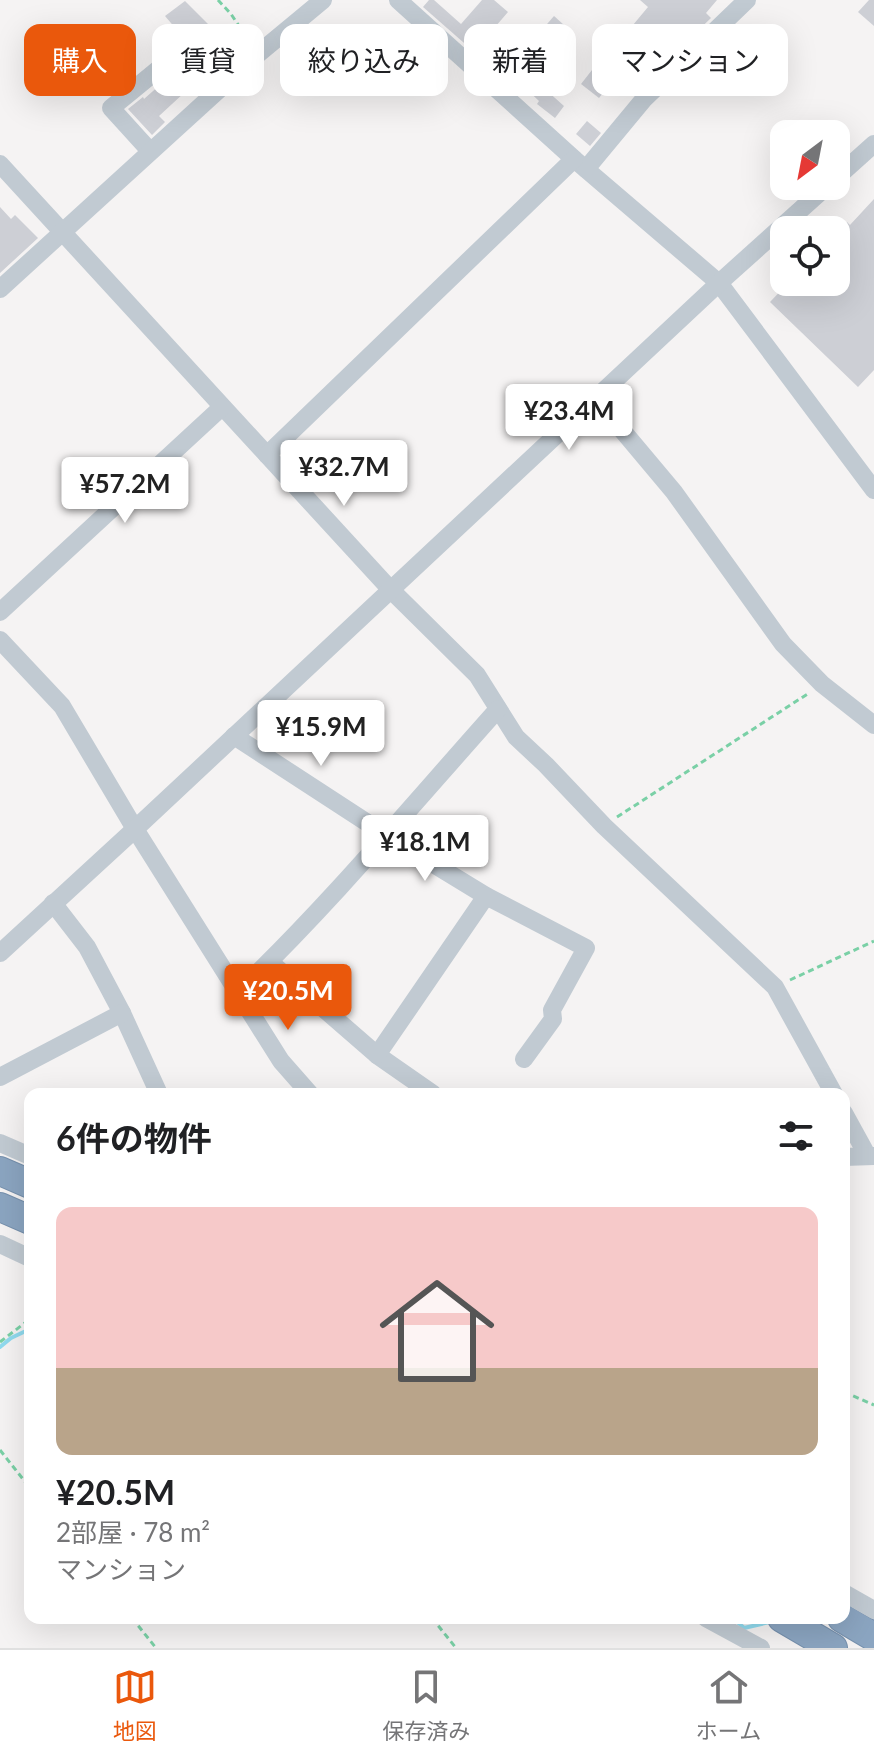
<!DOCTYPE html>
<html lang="ja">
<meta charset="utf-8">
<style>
:root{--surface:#fff;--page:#f2f2f2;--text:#202124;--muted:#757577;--line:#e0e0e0;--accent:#ea580c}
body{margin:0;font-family:Lato,"Noto Sans JP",sans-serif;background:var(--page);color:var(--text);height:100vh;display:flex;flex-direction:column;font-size:30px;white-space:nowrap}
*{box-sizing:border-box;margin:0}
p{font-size:26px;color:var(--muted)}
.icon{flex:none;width:44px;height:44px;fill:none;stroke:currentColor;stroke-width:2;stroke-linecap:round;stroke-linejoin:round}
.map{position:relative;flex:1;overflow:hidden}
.drawer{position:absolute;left:24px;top:1088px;width:826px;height:536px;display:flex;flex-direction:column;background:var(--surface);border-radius:16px;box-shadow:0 8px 32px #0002}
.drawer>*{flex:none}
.top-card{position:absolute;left:24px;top:24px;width:826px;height:72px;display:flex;gap:16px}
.needle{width:52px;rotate:212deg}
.controls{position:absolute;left:770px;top:120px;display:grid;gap:16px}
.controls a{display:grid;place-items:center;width:80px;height:80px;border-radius:16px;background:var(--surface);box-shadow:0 8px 32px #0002;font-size:40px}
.price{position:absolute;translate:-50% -68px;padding:0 18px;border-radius:8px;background:#fff;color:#222;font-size:26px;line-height:52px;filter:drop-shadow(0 2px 4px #0008)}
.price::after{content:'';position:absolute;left:50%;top:48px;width:24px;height:18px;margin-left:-12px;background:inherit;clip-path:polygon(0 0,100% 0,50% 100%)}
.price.on{background:var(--accent);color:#fff}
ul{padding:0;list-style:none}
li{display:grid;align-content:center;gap:16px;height:424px;padding:0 32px}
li+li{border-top:2px solid var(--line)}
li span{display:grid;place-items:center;height:248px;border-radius:16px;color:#555}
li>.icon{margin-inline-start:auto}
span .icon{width:144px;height:144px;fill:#fffc;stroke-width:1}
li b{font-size:34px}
h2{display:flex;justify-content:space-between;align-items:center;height:96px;padding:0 32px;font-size:34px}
.pill{padding:0 28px;border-radius:16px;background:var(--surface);box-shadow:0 8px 32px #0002;font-size:28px;line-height:72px}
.pill.on{background:var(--accent);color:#fff}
.tab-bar{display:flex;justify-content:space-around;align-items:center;height:112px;border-top:2px solid var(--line);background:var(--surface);font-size:22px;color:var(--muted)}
.tab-bar a{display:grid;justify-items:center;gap:4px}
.tab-bar .on{color:var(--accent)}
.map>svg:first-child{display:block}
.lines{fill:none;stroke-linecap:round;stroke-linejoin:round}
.stream{stroke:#90daee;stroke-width:4}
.building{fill:#cdcfd5}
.highway-casing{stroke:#7690ad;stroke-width:30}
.path{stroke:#7ad0a6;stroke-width:3;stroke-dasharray:6 4;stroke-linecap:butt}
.minor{stroke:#c1cad2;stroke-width:18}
.highway{stroke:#8ba5c1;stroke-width:28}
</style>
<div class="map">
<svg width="874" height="1648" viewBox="0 0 874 1648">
<rect width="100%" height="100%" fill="#f5f3f3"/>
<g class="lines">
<g class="stream">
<polyline points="0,1347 11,1338 30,1329"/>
<polyline points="733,1618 744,1628 774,1621"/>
</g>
</g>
<g class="building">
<polygon points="429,0 434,0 461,24 482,0 494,0 508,12 483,41 508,64 520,50 534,63 526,72 564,106 555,118 537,104 539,101 518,81 513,86 423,7"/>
<polygon points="640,0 717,0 706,13 711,18 659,68 623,37 648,7"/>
<polygon points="869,0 874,0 874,26 858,12"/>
<polygon points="185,1 208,24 203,28 225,49 210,65 194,50 165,16"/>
<polygon points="554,16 574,34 561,48 541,31"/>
<polygon points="592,70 610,84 599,98 581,84"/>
<polygon points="208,73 212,79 198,92 192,84"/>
<polygon points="170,76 185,92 159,116 165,122 152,135 128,109 143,97 144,99"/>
<polygon points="587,121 601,133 590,146 576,134"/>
<polygon points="874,199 874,370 858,387 770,302 789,282 836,282 836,234 847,222 850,225"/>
<polygon points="0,207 11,219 15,215 38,238 0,273"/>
</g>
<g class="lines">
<defs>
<g id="highway">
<polyline points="0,1171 30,1184"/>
<polyline points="0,1207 30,1220"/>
<polyline points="782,1618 833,1648"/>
<polyline points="842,1618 874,1637"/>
</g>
</defs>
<use href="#highway" class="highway-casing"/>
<g class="path">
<polyline points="218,0 231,14 249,41"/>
<polyline points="617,817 809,693"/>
<polyline points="790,980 874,941"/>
<polyline points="0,1342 30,1319"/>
<polyline points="844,1392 874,1405"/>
<polyline points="0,1450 30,1488"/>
<polyline points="132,1618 156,1648"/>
<polyline points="432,1618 456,1648"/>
</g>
<g class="minor">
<polyline points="398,0 574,159 719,283 874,490"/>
<polyline points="150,151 111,108 172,58"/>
<polyline points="0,164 390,589 477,675 516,737 546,765 604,826 775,987 834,1094"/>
<polyline points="586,169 644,99 747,0"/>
<polyline points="836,178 874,144"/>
<polyline points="0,289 258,54 323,0"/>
<polyline points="596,399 674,492 783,644 822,684 874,725"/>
<polyline points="267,455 574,159"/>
<polyline points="0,612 222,407"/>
<polyline points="0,640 62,706 135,829 281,1061 310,1094"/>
<polyline points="234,736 386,835 486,896 586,948 552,1010 553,1019 524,1059"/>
<polyline points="53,903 87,947 122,1013 159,1094"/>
<polyline points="0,953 135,829 719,283 827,186"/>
<polyline points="270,962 377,1055 433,1094"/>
<path d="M238 992C330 904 413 804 498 709"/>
<polyline points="377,1055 486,896"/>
<polyline points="0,1077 122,1013"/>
<polyline points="844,1113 867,1155"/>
<polyline points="0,1143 30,1156"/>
<polyline points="844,1157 874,1156"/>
<polyline points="0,1244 30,1258"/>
<polyline points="844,1593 874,1610"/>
<polyline points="706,1618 761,1648"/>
</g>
<use href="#highway" class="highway"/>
</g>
</svg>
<div class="controls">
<a><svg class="needle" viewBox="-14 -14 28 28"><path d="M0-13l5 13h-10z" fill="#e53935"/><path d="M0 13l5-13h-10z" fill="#757577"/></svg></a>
<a><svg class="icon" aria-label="locate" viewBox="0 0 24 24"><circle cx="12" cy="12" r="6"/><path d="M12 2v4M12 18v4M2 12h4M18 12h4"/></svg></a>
</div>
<b class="price" style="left:569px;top:452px">¥23.4M</b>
<b class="price" style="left:344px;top:508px">¥32.7M</b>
<b class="price" style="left:125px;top:525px">¥57.2M</b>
<b class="price" style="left:321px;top:768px">¥15.9M</b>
<b class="price" style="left:425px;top:883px">¥18.1M</b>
<b class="price on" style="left:288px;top:1032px">¥20.5M</b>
<div class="top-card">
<a class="pill on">購入</a>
<a class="pill">賃貸</a>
<a class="pill">絞り込み</a>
<a class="pill">新着</a>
<a class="pill">マンション</a>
</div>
<section class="drawer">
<h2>6件の物件<svg class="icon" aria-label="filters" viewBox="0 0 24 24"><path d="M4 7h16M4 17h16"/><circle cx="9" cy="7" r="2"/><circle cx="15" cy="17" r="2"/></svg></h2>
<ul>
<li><span style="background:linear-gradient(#f6c9c9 65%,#b9a48a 0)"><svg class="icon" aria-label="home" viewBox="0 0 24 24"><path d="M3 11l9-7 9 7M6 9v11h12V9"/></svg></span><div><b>¥20.5M</b><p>2部屋 · 78 m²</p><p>マンション</p></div></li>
</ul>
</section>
</div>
<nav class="tab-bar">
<a class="on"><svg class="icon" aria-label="map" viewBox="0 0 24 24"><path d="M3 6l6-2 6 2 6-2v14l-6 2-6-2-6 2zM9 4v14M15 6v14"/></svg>地図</a>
<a><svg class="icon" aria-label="saved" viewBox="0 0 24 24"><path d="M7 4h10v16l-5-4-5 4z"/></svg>保存済み</a>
<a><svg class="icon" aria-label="home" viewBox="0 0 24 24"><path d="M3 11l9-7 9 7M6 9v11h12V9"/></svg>ホーム</a>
</nav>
